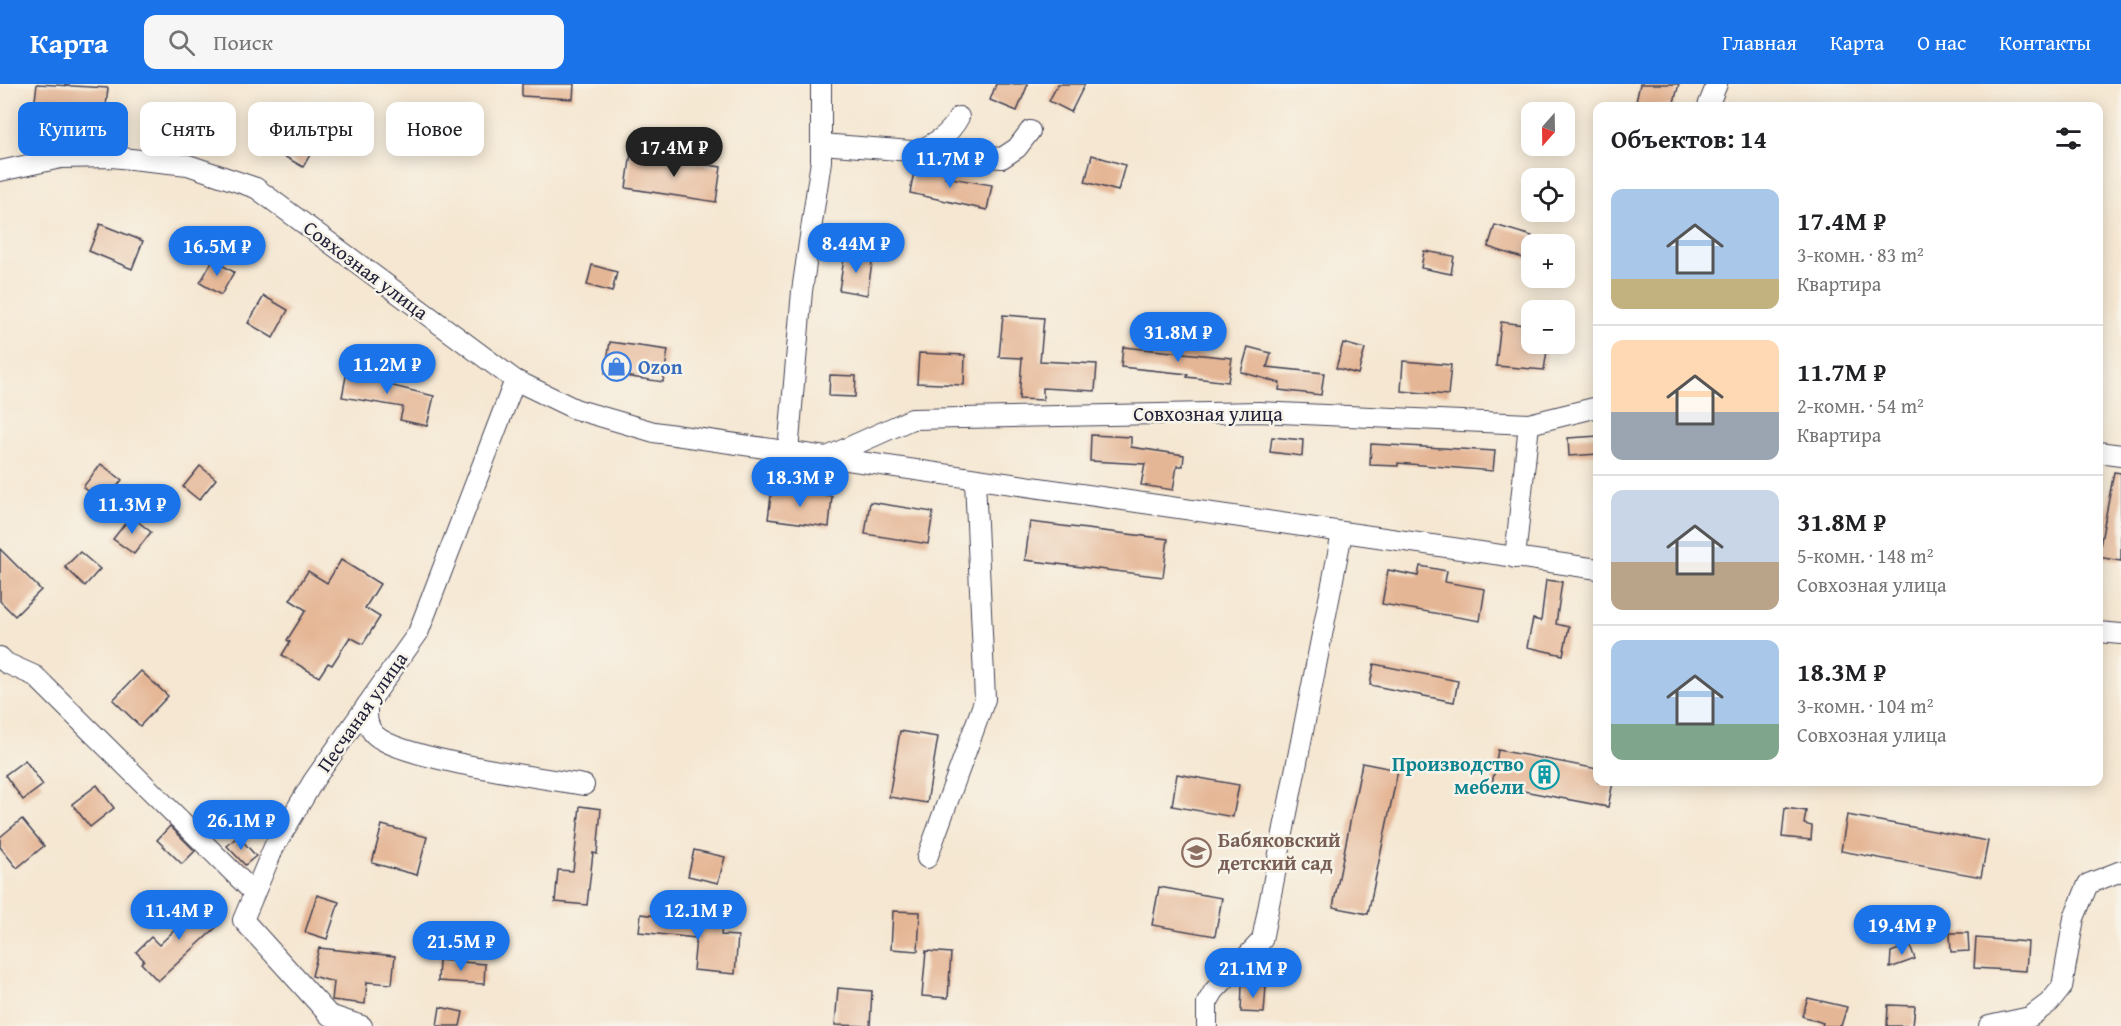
<!DOCTYPE html>
<html lang="ru">
<meta charset="utf-8">
<style>
:root{--surface:#fff;--page:#f6f6f6;--text:#202124;--muted:#757577;--line:#e0e0e0;--accent:#1a73e8}
body{margin:0;font-family:"Gentium Book Plus",serif;background:var(--page);color:var(--text);height:100vh;display:flex;flex-direction:column;font-size:22px;white-space:nowrap}
*{box-sizing:border-box;margin:0}
p{font-size:20px;color:var(--muted)}
.icon{flex:none;width:33px;height:33px;fill:none;stroke:currentColor;stroke-width:2;stroke-linecap:round;stroke-linejoin:round}
.map{position:relative;flex:1;overflow:hidden}
.panel{position:absolute;left:1593px;top:18px;width:510px;height:684px;display:flex;flex-direction:column;background:var(--surface);border-radius:12px;box-shadow:0 3px 15px #0003}
.panel>*{flex:none}
.banner{position:absolute;left:18px;top:18px;width:570px;height:54px;display:flex;gap:12px}
.needle{width:39px;rotate:200deg}
.tools{position:absolute;left:1521px;top:18px;display:grid;gap:12px}
.tools a{display:grid;place-items:center;width:54px;height:54px;border-radius:12px;background:var(--surface);box-shadow:0 3px 15px #0003;font-size:30px}
.price{position:absolute;translate:-50% -51px;padding:0 14px;border-radius:21px;background:var(--accent);color:#fff;font-size:20px;line-height:39px;filter:drop-shadow(0 2px 3px #0008)}
.price::after{content:'';position:absolute;left:50%;top:36px;width:18px;height:14px;margin-left:-9px;background:inherit;clip-path:polygon(0 0,100% 0,50% 100%)}
.price.active{background:#222;color:#fff}
ul{padding:0;list-style:none}
li{display:flex;align-items:center;gap:18px;height:150px;padding:0 18px}
li+li{border-top:2px solid var(--line)}
li span{display:grid;place-items:center;flex:none;width:168px;height:120px;border-radius:12px;color:#555}
li>.icon{margin-inline-start:auto}
span .icon{width:72px;height:72px;fill:#fffc;stroke-width:1}
li b{font-size:26px}
h2{display:flex;justify-content:space-between;align-items:center;height:72px;padding:0 18px;font-size:26px}
.chip{padding:0 21px;border-radius:12px;background:var(--surface);box-shadow:0 3px 15px #0003;font-size:21px;line-height:54px}
.chip.active{background:var(--accent);color:#fff}
header{display:flex;align-items:center;gap:36px;box-sizing:border-box;height:84px;padding:0 30px;background:var(--accent);color:#fff}
header strong{font-size:28px}
nav{display:flex;gap:33px;margin-inline-start:auto;font-size:21px}
.search{width:420px;height:54px;background:var(--page);display:flex;align-items:center;gap:15px;box-sizing:border-box;padding:0 21px;border-radius:12px;color:var(--muted);font-size:22px}
.map>svg:first-child{display:block}
.building{fill:#e5b695}
.lines{fill:none;stroke-linecap:round;stroke-linejoin:round}
.minor-casing{stroke:#424052;stroke-width:22}
.minor{stroke:#fff;stroke-width:20}
.labels{text-anchor:middle;stroke-width:5;stroke-linejoin:round;paint-order:stroke}
.street-label{font-size:20px;fill:#22223b;stroke:#f7f3e8}
.shop-label{font-size:20px;font-weight:bold;fill:#366cbe;stroke:#f7f3e8;text-anchor:start}
.culture-label{font-size:20px;font-weight:bold;fill:#0d838f;stroke:#f7f3e8;text-anchor:end}
.education-label{font-size:20px;font-weight:bold;fill:#785e54;stroke:#f7f3e8;text-anchor:start}
</style>
<header>
<strong>Карта</strong>
<div class="search"><svg class="icon" aria-label="search" viewBox="0 0 24 24"><circle cx="10" cy="10" r="6"/><path d="M15 15l6 6"/></svg>Поиск</div>
<nav><a>Главная</a><a>Карта</a><a>О нас</a><a>Контакты</a></nav>
</header>
<div class="map">
<svg width="2121" height="942" viewBox="0 0 2121 942">
<rect width="100%" height="100%" fill="#f7f3e8"/>
<filter id="ink" filterUnits="userSpaceOnUse"><feTurbulence type="fractalNoise" baseFrequency=".0167" numOctaves="2"/><feDisplacementMap in="SourceGraphic" scale="12" xChannelSelector="R" yChannelSelector="G"/><feConvolveMatrix kernelMatrix="1 2 1 2 8 2 1 2 1" color-interpolation-filters="sRGB"/></filter>
<filter id="wash" filterUnits="userSpaceOnUse"><feTurbulence type="fractalNoise" baseFrequency=".008" numOctaves="4" result="noise"/><feDisplacementMap in="SourceGraphic" scale="24" xChannelSelector="R" yChannelSelector="G"/><feGaussianBlur stdDeviation="1.35" result="paint"/><feColorMatrix in="noise" values="0 0 0 0 0 0 0 0 0 0 0 0 0 0 0 0 0 1.4 0 .05"/><feComposite in="paint" operator="in"/></filter>
<g filter="url(#wash)">
<rect width="100%" height="100%" fill="#f5e7d2"/>
<g id="blocks">
<g class="building">
<polygon points="37,0 108,4 105,31 34,24"/>
<polygon points="522,0 574,0 573,15 522,12"/>
<polygon points="996,0 1028,0 1017,27 990,16"/>
<polygon points="1058,0 1085,0 1071,28 1049,17"/>
<polygon points="1640,0 1679,0 1673,22 1635,22"/>
<polygon points="285,43 316,60 303,83 273,66"/>
<polygon points="631,69 721,83 716,118 626,104"/>
<polygon points="1092,71 1125,81 1118,107 1085,98"/>
<polygon points="915,82 946,88 945,93 992,101 987,126 910,109"/>
<polygon points="100,140 143,157 132,185 89,167"/>
<polygon points="1495,141 1532,152 1532,177 1488,163"/>
<polygon points="1424,167 1454,172 1451,190 1421,184"/>
<polygon points="845,169 873,173 867,211 839,206"/>
<polygon points="213,176 234,188 221,211 200,199"/>
<polygon points="592,181 617,188 612,208 587,201"/>
<polygon points="264,212 288,226 273,254 248,239"/>
<polygon points="1003,231 1044,234 1040,277 1097,280 1095,307 1043,304 1043,316 1019,315 1022,274 999,273"/>
<polygon points="1501,238 1532,242 1532,260 1548,260 1544,286 1496,282"/>
<polygon points="610,258 668,266 663,298 605,289"/>
<polygon points="1343,259 1365,265 1358,290 1336,284"/>
<polygon points="1123,263 1232,274 1228,298 1187,293 1188,290 1121,283"/>
<polygon points="1248,263 1271,269 1267,283 1324,289 1321,311 1279,306 1280,299 1241,288"/>
<polygon points="919,269 965,271 964,301 917,299"/>
<polygon points="1403,277 1451,281 1448,311 1401,307"/>
<polygon points="348,282 387,289 385,300 434,312 427,342 400,336 403,323 342,313"/>
<polygon points="830,291 856,292 855,313 829,312"/>
<polygon points="1091,351 1131,353 1131,363 1184,371 1183,382 1177,382 1173,406 1141,401 1145,380 1090,377"/>
<polygon points="1598,352 1598,370 1569,372 1568,354"/>
<polygon points="1272,353 1303,356 1302,372 1270,368"/>
<polygon points="1371,360 1495,367 1493,387 1398,379 1398,382 1370,381"/>
<polygon points="101,380 122,396 104,419 83,403"/>
<polygon points="200,382 216,395 199,416 183,403"/>
<polygon points="2114,388 2121,389 2121,477 2098,473"/>
<polygon points="772,404 832,412 829,443 768,435"/>
<polygon points="870,418 933,428 928,460 865,450"/>
<polygon points="131,432 151,448 134,470 113,455"/>
<polygon points="1030,438 1168,455 1163,493 1025,476"/>
<polygon points="0,465 41,506 15,532 0,517"/>
<polygon points="80,468 100,485 85,502 65,483"/>
<polygon points="341,476 380,500 365,524 380,533 363,560 350,553 332,581 328,579 319,593 282,571 290,558 287,556 306,526 290,516 308,487 327,499"/>
<polygon points="1420,482 1447,487 1445,498 1485,505 1480,537 1382,520 1388,486 1418,492"/>
<polygon points="1546,496 1562,498 1556,540 1569,543 1563,571 1527,563 1533,535 1541,537"/>
<polygon points="1374,580 1458,597 1454,618 1370,601"/>
<polygon points="141,587 168,612 140,642 113,616"/>
<polygon points="900,647 938,653 927,719 889,713"/>
<polygon points="1498,666 1598,685 1598,698 1613,698 1608,723 1492,701"/>
<polygon points="25,676 43,701 23,716 5,691"/>
<polygon points="1362,679 1398,686 1368,830 1333,823"/>
<polygon points="1177,690 1239,701 1233,733 1172,722"/>
<polygon points="97,701 114,724 90,743 72,720"/>
<polygon points="580,722 601,725 597,770 593,769 587,821 555,818 558,786 573,787"/>
<polygon points="1785,724 1806,727 1804,740 1812,742 1811,756 1782,753"/>
<polygon points="1847,731 1988,757 1981,793 1841,767"/>
<polygon points="22,735 44,762 17,784 0,763 0,753"/>
<polygon points="382,741 427,753 417,791 372,779"/>
<polygon points="170,742 195,767 182,780 157,756"/>
<polygon points="238,752 256,772 245,781 227,762"/>
<polygon points="694,766 725,773 718,799 688,792"/>
<polygon points="1159,803 1222,814 1215,852 1152,841"/>
<polygon points="317,811 339,818 327,855 305,848"/>
<polygon points="199,815 221,839 158,897 141,879 144,876 136,868 151,853 159,861 180,841 176,837"/>
<polygon points="893,827 920,828 918,867 891,865"/>
<polygon points="641,830 722,840 721,851 738,852 735,890 693,886 696,854 639,848"/>
<polygon points="1950,849 1968,849 1969,867 1951,868"/>
<polygon points="1976,854 2028,858 2026,887 1974,884"/>
<polygon points="1910,861 1915,875 1890,884 1891,868"/>
<polygon points="319,864 395,872 392,900 367,898 365,920 332,916 334,898 312,892"/>
<polygon points="926,867 951,869 948,914 922,912"/>
<polygon points="439,876 485,880 484,900 438,897"/>
<polygon points="1242,901 1266,902 1264,929 1241,928"/>
<polygon points="838,904 872,907 870,942 835,941"/>
<polygon points="1808,914 1847,923 1841,942 1822,942 1823,939 1802,932"/>
<polygon points="1888,921 1915,922 1913,942 1887,942"/>
<polygon points="440,923 463,928 460,942 437,942"/>
</g>
</g>
</g>
<g filter="url(#ink)">
<use href="#blocks" fill-opacity="0" stroke="#424052" stroke-width="1.5"/>
<g class="lines">
<defs>
<g id="minor">
<polyline points="1708,22 1717,0"/>
<polyline points="821,60 1002,74 1017,64 1030,47"/>
<path d="M915 68C934 60 949 52 959 33"/>
<polyline points="0,87 61,74 112,73 188,81 256,104 515,296 575,325 654,348 1598,485"/>
<polyline points="788,368 802,207 821,77 821,0"/>
<polyline points="2098,368 2121,371"/>
<polyline points="825,374 912,335 1259,328 1529,340 1598,323"/>
<polyline points="1515,474 1529,340"/>
<polyline points="2098,548 2121,550"/>
<polyline points="0,573 6,579 35,592 254,809"/>
<path d="M367 621C367 632 366 642 375 651 400 675 544 694 584 701"/>
<polyline points="927,774 985,615 975,396"/>
<polyline points="362,942 329,931 243,836 274,763 314,696 418,549 515,296"/>
<polyline points="1207,942 1207,919 1214,907 1262,856 1342,449"/>
<polyline points="1989,942 2030,933 2050,918 2062,903 2074,834 2088,800 2121,787"/>
</g>
</defs>
<use href="#minor" class="minor-casing"/>
<use href="#minor" class="minor"/>
</g>
</g>
<defs>
<symbol id="shop-ring" viewBox="-11 -11 22 22"><circle r="9.5" fill="#f7f3e8" stroke="#3f7fe0" stroke-width="1.5"/><path d="M-5-2.5h2.3a2.7 3.5 0 0 1 5.4 0H5L5.5 6h-11ZM-1.5-2.5h3a1.5 2.3 0 0 0-3 0Z" fill="#3f7fe0"/></symbol>
<symbol id="building-ring" viewBox="-11 -11 22 22"><circle r="9.5" fill="#f7f3e8" stroke="#0f9aa8" stroke-width="1.5"/><path d="M-4-6H4V6H1V3H-1V6H-4ZM-2.5-4.3h1.7v1.8h-1.7ZM.8-4.3h1.7v1.8H.8ZM-2.5-1h1.7V.8h-1.7ZM.8-1h1.7V.8H.8Z" fill="#0f9aa8"/></symbol>
<symbol id="school-ring" viewBox="-11 -11 22 22"><circle r="9.5" fill="#f7f3e8" stroke="#8d6e63" stroke-width="1.5"/><path d="M0-5L7-2L0 1L-7-2ZM-4 1L0 2.5L4 1V4Q0 6-4 4Z" fill="#8d6e63"/></symbol>
</defs>
<g fill-rule="evenodd">
<use href="#shop-ring" x="600" y="266" width="33" height="33"/>
<use href="#building-ring" x="1528" y="674" width="33" height="33"/>
<use href="#school-ring" x="1180" y="752" width="33" height="33"/>
</g>
<g class="labels">
<g class="street-label">
<text transform="translate(366 186) rotate(37)" y="7">Совхозная улица</text>
<text x="1208" y="337">Совхозная улица</text>
<text transform="translate(362 628) rotate(-55)" y="7">Песчаная улица</text>
</g>
<g class="shop-label">
<text x="638" y="290">Ozon</text>
</g>
<g class="culture-label">
<text x="1524" y="687">Производство<tspan x="1524" dy="23">мебели</tspan></text>
</g>
<g class="education-label">
<text x="1218" y="763">Бабяковский<tspan x="1218" dy="23">детский сад</tspan></text>
</g>
</g>
</svg>
<div class="tools">
<a><svg class="needle" viewBox="-14 -14 28 28"><path d="M0-13l5 13h-10z" fill="#e53935"/><path d="M0 13l5-13h-10z" fill="#757577"/></svg></a>
<a><svg class="icon" aria-label="locate" viewBox="0 0 24 24"><circle cx="12" cy="12" r="6"/><path d="M12 2v4M12 18v4M2 12h4M18 12h4"/></svg></a>
<a>+</a>
<a>−</a>
</div>
<b class="price active" style="left:674px;top:94px">17.4M ₽</b>
<b class="price" style="left:950px;top:105px">11.7M ₽</b>
<b class="price" style="left:856px;top:190px">8.44M ₽</b>
<b class="price" style="left:217px;top:193px">16.5M ₽</b>
<b class="price" style="left:1178px;top:279px">31.8M ₽</b>
<b class="price" style="left:387px;top:311px">11.2M ₽</b>
<b class="price" style="left:800px;top:424px">18.3M ₽</b>
<b class="price" style="left:132px;top:451px">11.3M ₽</b>
<b class="price" style="left:241px;top:767px">26.1M ₽</b>
<b class="price" style="left:179px;top:857px">11.4M ₽</b>
<b class="price" style="left:698px;top:857px">12.1M ₽</b>
<b class="price" style="left:1902px;top:872px">19.4M ₽</b>
<b class="price" style="left:461px;top:888px">21.5M ₽</b>
<b class="price" style="left:1253px;top:915px">21.1M ₽</b>
<div class="banner">
<a class="chip active">Купить</a>
<a class="chip">Снять</a>
<a class="chip">Фильтры</a>
<a class="chip">Новое</a>
</div>
<section class="panel">
<h2>Объектов: 14<svg class="icon" aria-label="filters" viewBox="0 0 24 24"><path d="M4 7h16M4 17h16"/><circle cx="9" cy="7" r="2"/><circle cx="15" cy="17" r="2"/></svg></h2>
<ul>
<li><span style="background:linear-gradient(#a9c7e8 75%,#c2b280 0)"><svg class="icon" aria-label="home" viewBox="0 0 24 24"><path d="M3 11l9-7 9 7M6 9v11h12V9"/></svg></span><div><b>17.4M ₽</b><p>3-комн. · 83 m²</p><p>Квартира</p></div></li>
<li><span style="background:linear-gradient(#ffd9b3 60%,#9aa5b1 0)"><svg class="icon" aria-label="home" viewBox="0 0 24 24"><path d="M3 11l9-7 9 7M6 9v11h12V9"/></svg></span><div><b>11.7M ₽</b><p>2-комн. · 54 m²</p><p>Квартира</p></div></li>
<li><span style="background:linear-gradient(#c9d6e8 60%,#b9a48a 0)"><svg class="icon" aria-label="home" viewBox="0 0 24 24"><path d="M3 11l9-7 9 7M6 9v11h12V9"/></svg></span><div><b>31.8M ₽</b><p>5-комн. · 148 m²</p><p>Совхозная улица</p></div></li>
<li><span style="background:linear-gradient(#a9c7e8 70%,#7fa58c 0)"><svg class="icon" aria-label="home" viewBox="0 0 24 24"><path d="M3 11l9-7 9 7M6 9v11h12V9"/></svg></span><div><b>18.3M ₽</b><p>3-комн. · 104 m²</p><p>Совхозная улица</p></div></li>
</ul>
</section>
</div>
